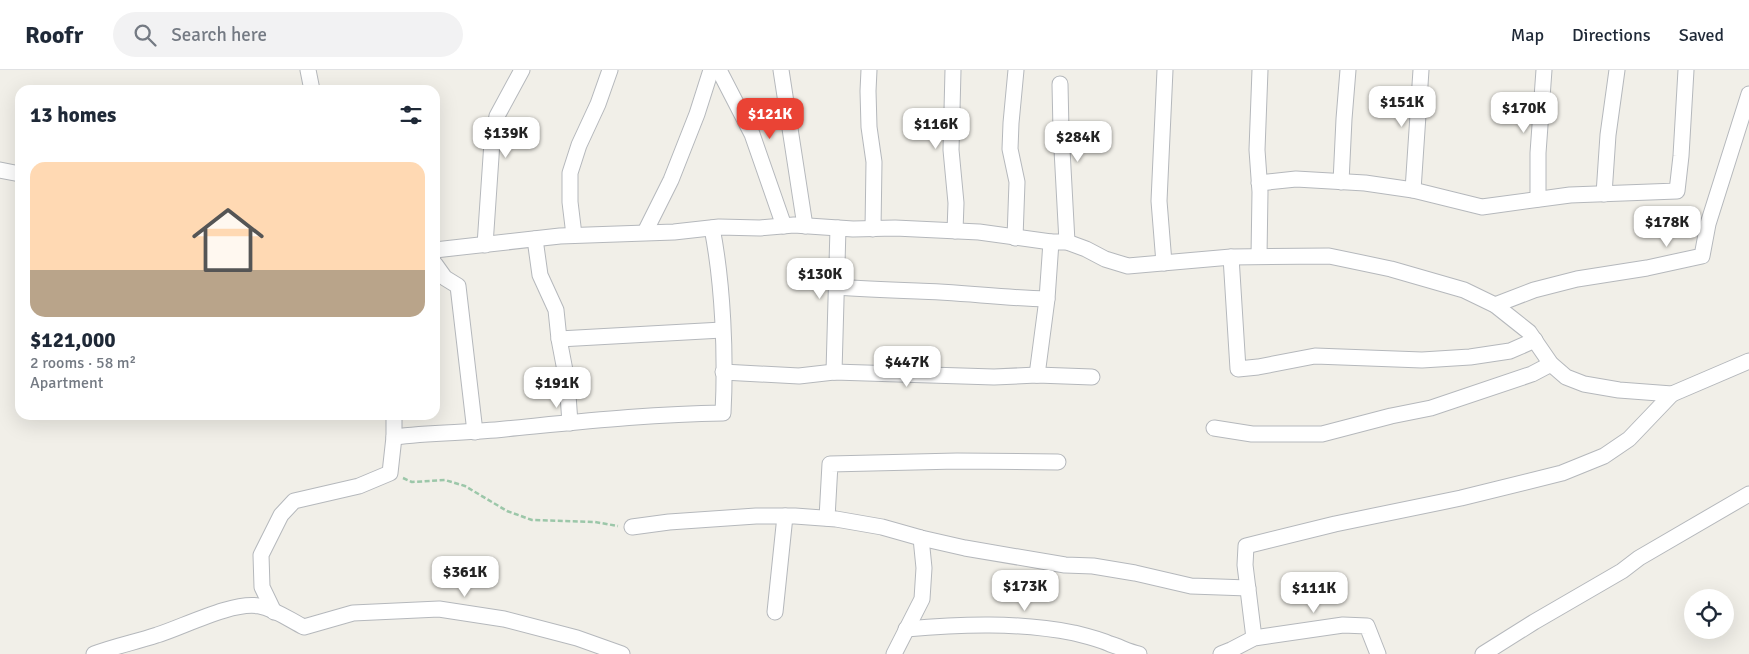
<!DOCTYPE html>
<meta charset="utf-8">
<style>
:root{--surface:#fff;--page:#f2f2f3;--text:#1f2937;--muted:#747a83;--line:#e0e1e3;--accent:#ea4335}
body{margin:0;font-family:Signika,sans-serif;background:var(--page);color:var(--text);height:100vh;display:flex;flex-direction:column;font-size:19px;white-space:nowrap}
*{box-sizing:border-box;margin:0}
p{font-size:16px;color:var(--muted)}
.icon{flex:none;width:28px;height:28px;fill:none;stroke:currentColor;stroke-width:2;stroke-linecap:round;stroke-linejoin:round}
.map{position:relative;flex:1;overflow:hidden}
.side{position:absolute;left:15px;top:15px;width:425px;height:335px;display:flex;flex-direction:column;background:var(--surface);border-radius:15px;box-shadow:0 5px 20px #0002}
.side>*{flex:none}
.buttons{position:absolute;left:1684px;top:519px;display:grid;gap:10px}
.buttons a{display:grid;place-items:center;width:50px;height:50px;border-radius:50%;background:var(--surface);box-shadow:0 5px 20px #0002;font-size:25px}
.price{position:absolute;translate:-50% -42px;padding:0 11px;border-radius:10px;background:#fff;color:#222;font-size:16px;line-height:32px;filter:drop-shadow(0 1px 2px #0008)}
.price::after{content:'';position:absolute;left:50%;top:30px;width:15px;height:11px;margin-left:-8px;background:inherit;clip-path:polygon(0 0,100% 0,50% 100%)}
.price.active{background:var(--accent);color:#fff}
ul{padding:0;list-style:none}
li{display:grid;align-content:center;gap:10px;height:265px;padding:0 15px}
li+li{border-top:1px solid var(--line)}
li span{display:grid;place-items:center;height:155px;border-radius:15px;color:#555}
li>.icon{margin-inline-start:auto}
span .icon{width:90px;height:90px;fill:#fffc;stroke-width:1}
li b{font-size:21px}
h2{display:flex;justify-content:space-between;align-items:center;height:60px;padding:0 15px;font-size:21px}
header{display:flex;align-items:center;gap:30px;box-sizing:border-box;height:70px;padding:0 25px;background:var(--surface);border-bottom:1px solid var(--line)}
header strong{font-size:24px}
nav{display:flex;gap:28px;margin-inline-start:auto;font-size:18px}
.search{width:350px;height:45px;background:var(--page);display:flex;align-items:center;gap:12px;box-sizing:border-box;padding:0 18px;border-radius:28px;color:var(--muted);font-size:19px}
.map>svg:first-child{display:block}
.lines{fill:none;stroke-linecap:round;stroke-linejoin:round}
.street-casing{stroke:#b5b8bc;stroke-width:17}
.path{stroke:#9cc7a9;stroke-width:2.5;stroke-dasharray:5 2.5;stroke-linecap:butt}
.street{stroke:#fff;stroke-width:15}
</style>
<header>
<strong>Roofr</strong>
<div class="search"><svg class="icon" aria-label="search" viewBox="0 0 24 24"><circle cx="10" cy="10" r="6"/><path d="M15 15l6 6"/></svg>Search here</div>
<nav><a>Map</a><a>Directions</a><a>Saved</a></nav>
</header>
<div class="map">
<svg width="1749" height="584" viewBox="0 0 1749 584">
<rect width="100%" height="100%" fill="#f1efe8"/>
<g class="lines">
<defs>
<g id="street">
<polyline points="308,0 312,20"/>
<polyline points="719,0 752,64 784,156"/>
<polyline points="781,0 805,156"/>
<polyline points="869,0 868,21 869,57 874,92 873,159"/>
<polyline points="953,0 951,80 956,133 955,161"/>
<polyline points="1060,14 1061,61 1067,172"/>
<polyline points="0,100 20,104"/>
<polyline points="1341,112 1344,49 1348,0"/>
<polyline points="1259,113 1296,109 1365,113 1413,120 1482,137 1570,125 1677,121 1681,86 1686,0"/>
<polyline points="1413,120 1421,0"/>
<polyline points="1604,124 1608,65 1617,0"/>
<polyline points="1538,129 1538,83 1544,0"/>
<polyline points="645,162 671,110 697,44 711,0"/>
<polyline points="574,165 570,132 570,103 579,75 598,34 610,0"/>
<polyline points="1015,168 1017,112 1010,79 1011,53 1016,0"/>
<polyline points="535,169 540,205 556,240 559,269 567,311 570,353"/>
<polyline points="485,175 492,72 497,46 522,0"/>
<polyline points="435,180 560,166 674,162 719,157 760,158 794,155 853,159 895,158 979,162 1051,172 1067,172 1086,179 1105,189 1128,196 1231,187 1329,186 1391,199 1464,220 1495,235 1529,262 1551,294 1566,307 1584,314 1619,320 1672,324 1749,291"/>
<polyline points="1259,186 1260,122 1257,80 1260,0"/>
<polyline points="1231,187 1238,299 1258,297 1315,286 1422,290 1470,287 1510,281 1535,270"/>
<polyline points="1164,193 1159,131 1165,0"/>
<polyline points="435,194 445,208 458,216 475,362"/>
<path d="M836 217C863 219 890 220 917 221 960 222 1003 228 1047 229"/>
<polyline points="1495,235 1534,220 1577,209 1647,198 1702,186 1708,154 1749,24"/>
<polyline points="559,269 722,260"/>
<polyline points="723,302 799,306 834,302 994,307 1037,305 1092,307"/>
<polyline points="834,302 838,158"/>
<polyline points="1037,305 1047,229 1051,172"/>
<polyline points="1214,358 1252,364 1322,364 1391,346 1431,338 1532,304 1551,294"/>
<path d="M394 367C431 362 468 363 505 359 578 352 650 344 723 343 726 286 723 214 712 158"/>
<polyline points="827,448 830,394 957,391 1058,392"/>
<polyline points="632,457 669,452 756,446 795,446 836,449 882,457 921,468 965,478 1065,495 1093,496 1135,503 1191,516 1248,518"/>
<polyline points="274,542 262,517 261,485 281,445 294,431 359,416 390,403 394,367 394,345"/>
<polyline points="775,542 785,446"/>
<path d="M906 559C962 554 1018 552 1074 563 1086 566 1099 569 1110 574 1120 577 1129 582 1139 584"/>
<polyline points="1254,568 1245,495 1246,476 1335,454 1461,428 1562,403 1604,386 1629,369 1672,324"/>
<path d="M94 584C115 576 136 572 157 565 183 557 233 531 259 536 275 539 290 550 304 557L353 543 439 539 504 549 577 568 622 584"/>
<polyline points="894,584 922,529 924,498 921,468"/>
<polyline points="1221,584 1231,580 1254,568 1343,555 1367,556 1378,584"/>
<polyline points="1483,584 1534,552 1622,501 1639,488 1749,424"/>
</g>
</defs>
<use href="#street" class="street-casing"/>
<polyline class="path" points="403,408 412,412 445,410 465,416 507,441 532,450 595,452 618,456"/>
<use href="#street" class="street"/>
</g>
</svg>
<div class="buttons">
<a><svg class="icon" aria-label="locate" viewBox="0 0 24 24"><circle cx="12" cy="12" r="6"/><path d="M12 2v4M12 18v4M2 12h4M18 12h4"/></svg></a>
</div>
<b class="price" style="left:1402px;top:58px">$151K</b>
<b class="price" style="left:1524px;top:64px">$170K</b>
<b class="price active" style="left:770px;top:70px">$121K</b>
<b class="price" style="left:936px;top:80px">$116K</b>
<b class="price" style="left:506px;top:89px">$139K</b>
<b class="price" style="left:1078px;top:93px">$284K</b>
<b class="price" style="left:1667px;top:178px">$178K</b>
<b class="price" style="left:820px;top:230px">$130K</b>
<b class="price" style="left:907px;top:318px">$447K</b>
<b class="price" style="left:557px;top:339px">$191K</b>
<b class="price" style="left:465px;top:528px">$361K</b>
<b class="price" style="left:1025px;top:542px">$173K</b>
<b class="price" style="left:1314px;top:544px">$111K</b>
<section class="side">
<h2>13 homes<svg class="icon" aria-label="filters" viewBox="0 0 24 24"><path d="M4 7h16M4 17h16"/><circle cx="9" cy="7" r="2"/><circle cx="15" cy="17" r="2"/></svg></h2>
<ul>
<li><span style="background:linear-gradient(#ffd9b3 70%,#b9a48a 0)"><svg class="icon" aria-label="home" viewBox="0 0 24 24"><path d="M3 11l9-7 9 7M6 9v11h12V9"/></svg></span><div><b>$121,000</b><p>2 rooms · 58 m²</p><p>Apartment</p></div></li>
</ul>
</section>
</div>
